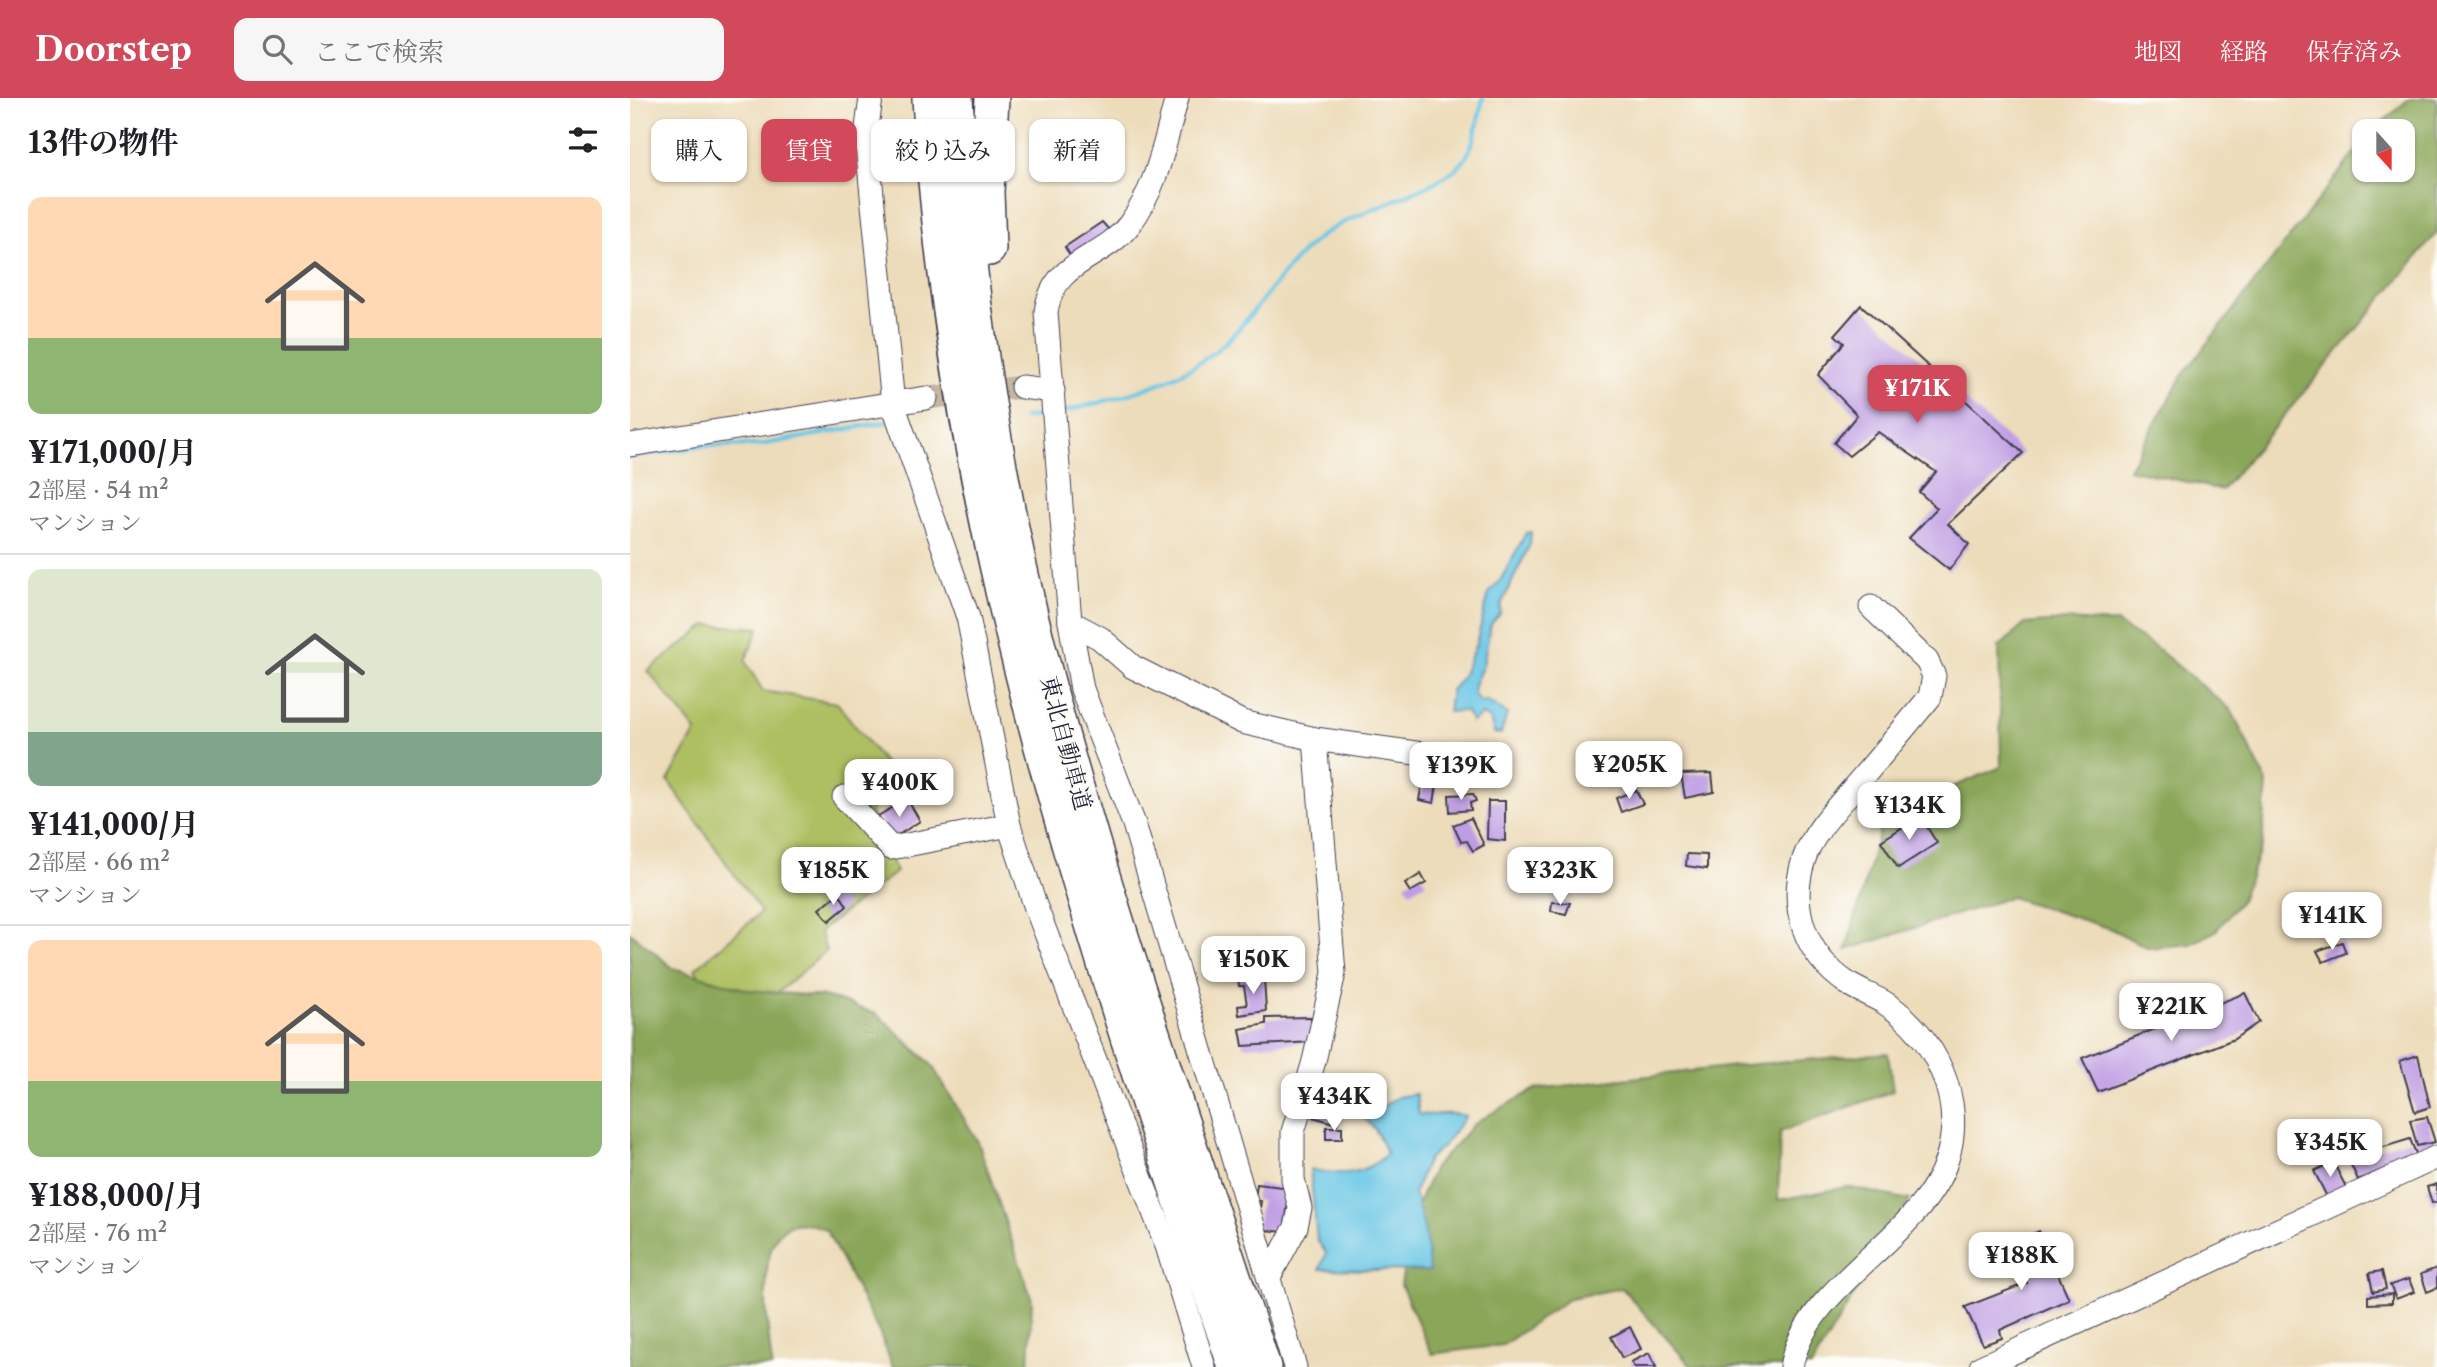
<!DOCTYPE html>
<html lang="ja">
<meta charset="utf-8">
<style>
:root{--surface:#fff;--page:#f6f6f6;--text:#202124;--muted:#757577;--line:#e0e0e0;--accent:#d1495b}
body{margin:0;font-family:"Libre Caslon Text","Noto Serif JP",serif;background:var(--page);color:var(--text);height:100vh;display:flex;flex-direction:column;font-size:26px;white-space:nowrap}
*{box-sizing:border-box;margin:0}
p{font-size:23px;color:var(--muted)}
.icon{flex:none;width:38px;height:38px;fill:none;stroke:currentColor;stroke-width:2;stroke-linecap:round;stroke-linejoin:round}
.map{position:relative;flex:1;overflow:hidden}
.panel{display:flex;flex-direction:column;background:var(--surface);width:630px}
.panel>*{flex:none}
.hud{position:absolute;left:21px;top:21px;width:665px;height:63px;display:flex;gap:14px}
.needle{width:46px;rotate:159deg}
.buttons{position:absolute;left:1722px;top:21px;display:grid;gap:14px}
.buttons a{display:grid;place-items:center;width:63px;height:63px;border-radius:14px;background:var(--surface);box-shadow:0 2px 5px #0004;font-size:35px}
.price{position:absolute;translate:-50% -60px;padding:0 16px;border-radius:14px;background:#fff;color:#222;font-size:23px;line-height:46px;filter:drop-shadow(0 2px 4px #0008)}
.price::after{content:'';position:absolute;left:50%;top:42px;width:21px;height:16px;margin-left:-10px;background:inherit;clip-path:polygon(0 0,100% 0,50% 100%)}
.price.active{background:var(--accent);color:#fff}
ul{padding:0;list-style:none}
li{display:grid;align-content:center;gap:14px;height:371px;padding:0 28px}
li+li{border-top:2px solid var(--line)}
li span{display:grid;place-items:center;height:217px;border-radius:14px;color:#555}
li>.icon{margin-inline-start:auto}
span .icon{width:126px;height:126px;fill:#fffc;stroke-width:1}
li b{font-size:30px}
h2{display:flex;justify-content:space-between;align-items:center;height:84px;padding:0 28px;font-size:30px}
.pill{padding:0 24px;border-radius:14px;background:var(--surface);box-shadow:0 2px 5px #0004;font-size:24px;line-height:63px}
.pill.active{background:var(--accent);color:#fff}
header{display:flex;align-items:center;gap:42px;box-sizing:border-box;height:98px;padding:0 35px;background:var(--accent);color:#fff}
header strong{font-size:33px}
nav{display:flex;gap:38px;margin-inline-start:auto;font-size:24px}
.search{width:490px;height:63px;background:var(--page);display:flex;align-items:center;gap:18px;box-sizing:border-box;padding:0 24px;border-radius:14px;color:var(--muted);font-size:26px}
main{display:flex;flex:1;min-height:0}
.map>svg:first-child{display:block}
.green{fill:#aebf62;stroke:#68704e;stroke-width:2}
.forest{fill:#8aa658;stroke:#56644a;stroke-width:2}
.water{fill:#67c6e5;stroke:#447490;stroke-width:2}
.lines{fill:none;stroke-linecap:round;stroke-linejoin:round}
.stream{stroke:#67c6e5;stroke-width:4.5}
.building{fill:#bf9de4}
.minor-tunnel{stroke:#c4b7a1;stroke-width:23;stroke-dasharray:23 11;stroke-linecap:butt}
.minor-casing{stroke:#403e4e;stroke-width:25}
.highway-casing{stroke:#403e4e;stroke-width:36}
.minor{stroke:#fff;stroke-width:23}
.highway{stroke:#fff;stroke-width:33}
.labels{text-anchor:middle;stroke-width:5;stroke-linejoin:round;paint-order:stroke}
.street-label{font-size:23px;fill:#22223b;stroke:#fdfcf7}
</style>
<header>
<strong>Doorstep</strong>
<div class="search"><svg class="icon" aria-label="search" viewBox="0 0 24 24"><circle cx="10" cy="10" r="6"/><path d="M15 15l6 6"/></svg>ここで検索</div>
<nav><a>地図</a><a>経路</a><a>保存済み</a></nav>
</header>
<main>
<section class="panel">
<h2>13件の物件<svg class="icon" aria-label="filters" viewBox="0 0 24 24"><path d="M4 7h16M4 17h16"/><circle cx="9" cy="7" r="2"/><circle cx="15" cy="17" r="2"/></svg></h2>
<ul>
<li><span style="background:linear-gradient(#ffd9b3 65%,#8fb573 0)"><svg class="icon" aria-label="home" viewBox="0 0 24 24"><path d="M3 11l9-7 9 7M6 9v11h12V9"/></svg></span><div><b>¥171,000/月</b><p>2部屋 · 54 m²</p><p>マンション</p></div></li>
<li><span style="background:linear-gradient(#dfe7d0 75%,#7fa58c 0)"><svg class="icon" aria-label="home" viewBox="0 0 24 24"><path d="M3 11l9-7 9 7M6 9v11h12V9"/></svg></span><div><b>¥141,000/月</b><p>2部屋 · 66 m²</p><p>マンション</p></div></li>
<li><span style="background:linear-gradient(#ffd9b3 65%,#8fb573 0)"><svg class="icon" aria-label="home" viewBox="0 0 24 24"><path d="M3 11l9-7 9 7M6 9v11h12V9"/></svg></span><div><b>¥188,000/月</b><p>2部屋 · 76 m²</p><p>マンション</p></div></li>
</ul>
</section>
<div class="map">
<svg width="1807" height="1269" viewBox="0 0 1807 1269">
<rect width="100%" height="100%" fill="#fdfcf7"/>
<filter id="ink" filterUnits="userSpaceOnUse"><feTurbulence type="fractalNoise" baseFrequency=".0143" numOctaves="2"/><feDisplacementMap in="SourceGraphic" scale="14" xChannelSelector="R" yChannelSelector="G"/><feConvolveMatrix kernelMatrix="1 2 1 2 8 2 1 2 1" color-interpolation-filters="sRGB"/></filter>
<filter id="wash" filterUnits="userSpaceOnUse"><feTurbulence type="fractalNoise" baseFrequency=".00686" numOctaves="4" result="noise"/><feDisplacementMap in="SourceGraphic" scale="28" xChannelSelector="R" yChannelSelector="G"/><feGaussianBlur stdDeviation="1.57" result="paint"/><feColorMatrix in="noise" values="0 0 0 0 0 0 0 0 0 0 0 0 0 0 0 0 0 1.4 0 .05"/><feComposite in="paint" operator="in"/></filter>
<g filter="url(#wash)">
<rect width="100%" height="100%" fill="#eddcba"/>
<polygon class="green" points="77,527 129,530 115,563 133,593 207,605 266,680 239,709 266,774 190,833 196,853 131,909 84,905 65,871 131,814 38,683 66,633 18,573"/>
<g class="forest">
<polygon points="1780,0 1807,0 1807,135 1592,392 1499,371 1552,278 1734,43 1734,72 1773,72 1773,33 1742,33"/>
<polygon points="1438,522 1486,525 1525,549 1601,612 1637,685 1632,747 1611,802 1586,833 1560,846 1519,850 1481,831 1381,799 1216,852 1249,734 1294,701 1371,669 1369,549 1395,526"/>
<path d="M0 834 43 870 118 892 197 899 247 916 301 966 348 1044 402 1202 399 1269H263L250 1236 196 1132C115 1095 138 1227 142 1269H0Z"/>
<polygon points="1258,955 1263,993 1150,1034 1148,1102 1217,1089 1280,1102 1181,1269 1062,1269 992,1190 940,1200 873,1247 802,1256 771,1187 783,1117 804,1070 843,1027 860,1016 906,991 1114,967"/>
</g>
<g class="water">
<polygon points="901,434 900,446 871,507 870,516 861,526 853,567 844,587 844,596 850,604 857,603 877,616 871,636 864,635 860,621 852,617 842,624 835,613 818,614 821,592 831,581 846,546 859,495 870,483 896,435"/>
<path d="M786 996 789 1016C809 1019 813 1012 836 1018L814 1047 798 1061 784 1094 794 1130 800 1173 690 1171 696 1155 687 1142 680 1071C709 1078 734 1078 757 1056L745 1031 719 1005 750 1010 768 999Z"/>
</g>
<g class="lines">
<g class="stream">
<path d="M432 314C491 300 560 283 603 237 632 206 655 168 687 141 723 111 816 91 835 61 846 43 848 20 853 0"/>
<polyline points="394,320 416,317"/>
<polyline points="0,359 74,348 130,347 256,324"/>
</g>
</g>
<g id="blocks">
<g class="building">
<polygon points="472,124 481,134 443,162 435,149"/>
<polygon points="1231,207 1393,355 1318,426 1339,446 1319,472 1279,440 1307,410 1289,394 1306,374 1248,334 1219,358 1204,345 1227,317 1188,277 1214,245 1205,237"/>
<polygon points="796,665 810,667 804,705 789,702"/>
<polygon points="1082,675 1084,694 1055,700 1051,676"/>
<polygon points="1006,692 1013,706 991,714 986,700"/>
<polygon points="843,696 846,703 840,705 841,712 820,714 819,697"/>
<polygon points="277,701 290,723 262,741 248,718"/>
<polygon points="858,703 875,703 875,743 857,741"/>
<polygon points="1290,718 1307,745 1268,770 1251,743"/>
<polygon points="841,720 854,747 843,753 837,743 831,744 823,727"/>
<polygon points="1057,756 1077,757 1077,771 1056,768"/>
<polygon points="791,776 796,785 780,794 775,786"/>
<polygon points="209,795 217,808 199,823 189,811"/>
<polygon points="922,804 940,805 936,816 921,813"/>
<polygon points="1712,844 1716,855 1693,864 1687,853"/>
<polygon points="634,880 636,913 609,917 608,908 617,907 614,888 609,888 608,881"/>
<polygon points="1615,895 1629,924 1604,941 1468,994 1452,960"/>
<polygon points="681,919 681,944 613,948 610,931 636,926 636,920"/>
<polygon points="1788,957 1800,1009 1785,1014 1770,963"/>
<polygon points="695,977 718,983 707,1026 683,1019"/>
<polygon points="1797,1019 1805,1044 1787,1048 1780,1022"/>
<rect x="696" y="1029" width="16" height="12"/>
<polygon points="1729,1031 1732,1043 1709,1047 1704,1037"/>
<polygon points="1780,1041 1787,1058 1728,1082 1718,1060"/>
<polygon points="1703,1064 1716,1089 1697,1099 1684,1073"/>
<polygon points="627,1086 660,1090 654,1134 627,1131 631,1103 625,1102"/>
<polygon points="1807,1086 1807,1104 1802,1105 1797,1089"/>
<polygon points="1409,1133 1439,1201 1370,1232 1372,1240 1353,1247 1335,1209 1397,1185 1380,1146"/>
<polygon points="1807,1170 1807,1190 1797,1194 1791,1176"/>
<polygon points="1752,1173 1756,1191 1743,1194 1739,1175"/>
<polygon points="1779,1181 1784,1194 1766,1201 1760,1187"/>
<polygon points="1762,1196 1762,1205 1738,1206 1738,1198"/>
<polygon points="1000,1229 1011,1251 992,1260 981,1239"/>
<polygon points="1019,1255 1026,1269 1004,1269 1001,1264"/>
</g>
</g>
</g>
<g filter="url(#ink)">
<use href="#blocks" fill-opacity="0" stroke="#403e4e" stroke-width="2"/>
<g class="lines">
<polyline class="minor-tunnel" points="296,300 392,289"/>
<defs>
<g id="minor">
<polyline points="241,0 236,37 263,306 338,519 379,727 405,807 537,1148 574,1269"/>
<path d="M547 0C535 43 527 91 499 127 472 162 423 162 416 214L440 524 452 591 504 726 665 1269"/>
<polyline points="392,289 423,293"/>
<polyline points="0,347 296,300"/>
<polyline points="440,524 470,540 503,569 612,624 685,641 807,658"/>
<polyline points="214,699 261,750 379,727"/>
<polyline points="639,1179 666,1129 670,1110 663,1081 663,1034 684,963 704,875 685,641"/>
<path d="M1161 1269C1176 1185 1293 1140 1317 1061 1336 1003 1305 937 1255 905 1243 898 1229 893 1217 885 1176 857 1158 810 1174 761 1183 734 1207 710 1225 688 1250 659 1275 629 1300 599L1304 578 1297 563 1241 509"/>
<polyline points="1351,1269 1807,1059"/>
</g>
<g id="highway">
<path d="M299 0C323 440 468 854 605 1269"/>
<path d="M326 0C335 172 362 353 402 521 464 774 552 1021 634 1269"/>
<polyline points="359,151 357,94 362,0"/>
</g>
</defs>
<use href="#minor" class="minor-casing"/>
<use href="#highway" class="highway-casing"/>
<use href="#minor" class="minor"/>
<use href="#highway" class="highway"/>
</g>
</g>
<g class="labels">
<g class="street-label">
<text transform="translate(436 645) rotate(75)" y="8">東北自動車道</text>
</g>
</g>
</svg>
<div class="buttons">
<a><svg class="needle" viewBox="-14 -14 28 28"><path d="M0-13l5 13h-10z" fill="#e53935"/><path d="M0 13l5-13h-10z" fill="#757577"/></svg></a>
</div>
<b class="price active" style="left:1287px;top:327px">¥171K</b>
<b class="price" style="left:999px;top:703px">¥205K</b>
<b class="price" style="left:831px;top:704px">¥139K</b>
<b class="price" style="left:269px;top:721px">¥400K</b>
<b class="price" style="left:1279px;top:744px">¥134K</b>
<b class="price" style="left:203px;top:809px">¥185K</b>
<b class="price" style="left:930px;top:809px">¥323K</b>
<b class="price" style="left:1702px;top:854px">¥141K</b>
<b class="price" style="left:623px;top:898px">¥150K</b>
<b class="price" style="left:1541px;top:945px">¥221K</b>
<b class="price" style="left:704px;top:1035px">¥434K</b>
<b class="price" style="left:1700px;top:1081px">¥345K</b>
<b class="price" style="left:1391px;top:1194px">¥188K</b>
<div class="hud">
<a class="pill">購入</a>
<a class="pill active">賃貸</a>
<a class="pill">絞り込み</a>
<a class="pill">新着</a>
</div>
</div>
</main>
